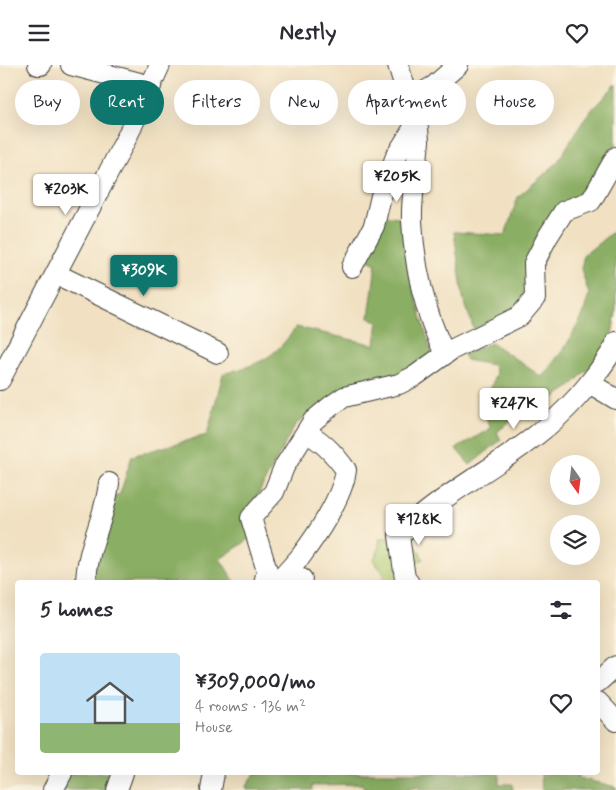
<!DOCTYPE html>
<meta charset="utf-8">
<style>
:root{--surface:#fff;--page:#f2f2f3;--text:#2b2b33;--muted:#7c7c81;--accent:#0f766e}
body{margin:0;font-family:Mynerve,sans-serif;background:var(--page);color:var(--text);height:100vh;display:flex;flex-direction:column;font-size:19px;white-space:nowrap}
*{box-sizing:border-box;margin:0}
p{font-size:16px;color:var(--muted)}
.icon{flex:none;width:28px;height:28px;fill:none;stroke:currentColor;stroke-width:2;stroke-linecap:round;stroke-linejoin:round}
.map{position:relative;flex:1;overflow:hidden}
.side{position:absolute;left:15px;top:515px;width:585px;height:195px;display:flex;flex-direction:column;background:var(--surface);border-radius:5px;box-shadow:0 5px 20px #0002}
.side>*{flex:none}
.guide{position:absolute;left:15px;top:15px;width:586px;height:45px;display:flex;gap:10px}
.needle{width:32px;rotate:166deg}
.controls{position:absolute;left:550px;top:390px;display:grid;gap:10px}
.controls a{display:grid;place-items:center;width:50px;height:50px;border-radius:50%;background:var(--surface);box-shadow:0 5px 20px #0002;font-size:25px}
.price{position:absolute;translate:-50% -42px;padding:0 11px;border-radius:5px;background:#fff;color:#222;font-size:16px;line-height:32px;filter:drop-shadow(0 1px 2px #0008)}
.price::after{content:'';position:absolute;left:50%;top:30px;width:15px;height:11px;margin-left:-8px;background:inherit;clip-path:polygon(0 0,100% 0,50% 100%)}
.price.selected{background:var(--accent);color:#fff}
ul{padding:0;list-style:none}
li{display:flex;align-items:center;gap:15px;height:125px;padding:0 25px}
li span{display:grid;place-items:center;flex:none;width:140px;height:100px;border-radius:5px;color:#555}
li>.icon{margin-inline-start:auto}
span .icon{width:60px;height:60px;fill:#fffc;stroke-width:1}
li b{font-size:21px}
h2{display:flex;justify-content:space-between;align-items:center;height:60px;padding:0 25px;font-size:21px}
.chip{padding:0 18px;border-radius:22px;background:var(--surface);box-shadow:0 5px 20px #0002;font-size:18px;line-height:45px}
.chip.selected{background:var(--accent);color:#fff}
header{display:flex;justify-content:space-between;align-items:center;height:65px;padding:0 25px;background:var(--surface);font-size:22px;font-weight:800}
.map>svg:first-child{display:block}
.green{fill:#adca71;stroke:#647346}
.forest{fill:#8aae63;stroke:#536540}
.lines{fill:none;stroke-linecap:round;stroke-linejoin:round}
.minor-casing{stroke:#3c3a35;stroke-width:22}
.minor{stroke:#fff;stroke-width:20}
</style>
<header><svg class="icon" aria-label="menu" viewBox="0 0 24 24"><path d="M4 6h16M4 12h16M4 18h16"/></svg>Nestly<svg class="icon" aria-label="heart" viewBox="0 0 24 24"><path d="M12 20l-8-8c-3-5 5-10 8-4 3-6 11-1 8 4z"/></svg></header>
<div class="map">
<svg width="616" height="725" viewBox="0 0 616 725">
<rect width="100%" height="100%" fill="#fcf5e5"/>
<filter id="ink" filterUnits="userSpaceOnUse"><feTurbulence type="fractalNoise" baseFrequency=".02" numOctaves="2"/><feDisplacementMap in="SourceGraphic" scale="10" xChannelSelector="R" yChannelSelector="G"/><feConvolveMatrix kernelMatrix="1 2 1 2 8 2 1 2 1" color-interpolation-filters="sRGB"/></filter>
<filter id="wash" filterUnits="userSpaceOnUse"><feTurbulence type="fractalNoise" baseFrequency=".0096" numOctaves="4" result="noise"/><feDisplacementMap in="SourceGraphic" scale="20" xChannelSelector="R" yChannelSelector="G"/><feGaussianBlur stdDeviation="1.12" result="paint"/><feColorMatrix in="noise" values="0 0 0 0 0 0 0 0 0 0 0 0 0 0 0 0 0 1.4 0 .05"/><feComposite in="paint" operator="in"/></filter>
<g filter="url(#wash)">
<rect width="100%" height="100%" fill="#f1e1c2"/>
<polygon class="green" points="409,467 423,494 401,510 405,518 378,517 385,510 373,495 378,487 380,473 396,473"/>
<g class="forest">
<polygon points="616,19 616,88 589,134 561,143 531,232 517,248 475,268 463,232 454,167 505,170 518,132 557,98 587,50"/>
<path d="M381 150 408 153 414 225 432 290 411 307 340 326 295 360 244 455 251 473 220 494 235 517 89 518 112 433 120 429 132 391 207 370 223 309C261 298 273 295 296 262L375 280 378 256 369 253 376 199 364 193Z"/>
<polygon points="616,164 616,248 609,283 570,322 529,349 517,351 497,367 501,375 470,400 456,384 491,363 483,346 496,308 493,300 466,295 463,289 492,278 542,312 566,281 583,250 589,229 582,207 583,191"/>
<polygon points="66,708 117,708 111,725 57,725"/>
<polygon points="255,708 499,708 499,719 512,719 513,725 420,725 417,722 406,725 365,725 362,719 312,720 313,725 247,725 246,721"/>
<polygon points="541,708 579,708 578,713 616,722 616,725 542,725"/>
</g>
</g>
<g filter="url(#ink)">
<g class="lines">
<defs>
<g id="minor">
<polyline points="38,0 41,0"/>
<polyline points="71,0 151,21"/>
<path d="M398 0 418 63 419 76C417 102 411 130 412 156 414 199 425 250 445 289"/>
<polyline points="408,36 434,21 458,0"/>
<polyline points="352,202 374,161 381,131 396,91 416,59"/>
<polyline points="56,209 218,288"/>
<polyline points="0,315 126,74 160,0"/>
<polyline points="591,319 616,334"/>
<path d="M86 518C87 480 105 455 109 418"/>
<polyline points="264,518 267,506 251,453 274,427 284,402 313,356 331,341 344,332 399,319 415,311 451,285 520,251 535,233 534,198 547,173 564,146 591,136 616,92"/>
<path d="M278 518C285 508 294 500 301 491 317 470 343 431 346 405 336 391 322 375 306 368"/>
<polyline points="294,518 302,514"/>
<path d="M409 518 405 513 399 471C439 431 489 407 534 372 568 346 592 318 615 282L616 277"/>
<polyline points="598,617 616,601"/>
<polyline points="598,637 616,656"/>
<polyline points="53,725 62,708"/>
<polyline points="117,725 123,708"/>
<polyline points="211,725 214,708"/>
</g>
</defs>
<use href="#minor" class="minor-casing"/>
<use href="#minor" class="minor"/>
</g>
</g>
</svg>
<div class="controls">
<a><svg class="needle" viewBox="-14 -14 28 28"><path d="M0-13l5 13h-10z" fill="#e53935"/><path d="M0 13l5-13h-10z" fill="#7c7c81"/></svg></a>
<a><svg class="icon" aria-label="layers" viewBox="0 0 24 24"><path d="M12 4l9 5-9 5-9-5zM3 14l9 5 9-5"/></svg></a>
</div>
<b class="price" style="left:397px;top:138px">¥205K</b>
<b class="price" style="left:66px;top:151px">¥203K</b>
<b class="price selected" style="left:144px;top:232px">¥309K</b>
<b class="price" style="left:514px;top:365px">¥247K</b>
<b class="price" style="left:419px;top:481px">¥128K</b>
<div class="guide">
<a class="chip">Buy</a>
<a class="chip selected">Rent</a>
<a class="chip">Filters</a>
<a class="chip">New</a>
<a class="chip">Apartment</a>
<a class="chip">House</a>
</div>
<section class="side">
<h2>5 homes<svg class="icon" aria-label="filters" viewBox="0 0 24 24"><path d="M4 7h16M4 17h16"/><circle cx="9" cy="7" r="2"/><circle cx="15" cy="17" r="2"/></svg></h2>
<ul>
<li><span style="background:linear-gradient(#bfe0f5 70%,#8fb573 0)"><svg class="icon" aria-label="home" viewBox="0 0 24 24"><path d="M3 11l9-7 9 7M6 9v11h12V9"/></svg></span><div><b>¥309,000/mo</b><p>4 rooms · 136 m²</p><p>House</p></div><svg class="icon" aria-label="heart" viewBox="0 0 24 24"><path d="M12 20l-8-8c-3-5 5-10 8-4 3-6 11-1 8 4z"/></svg></li>
</ul>
</section>
</div>
